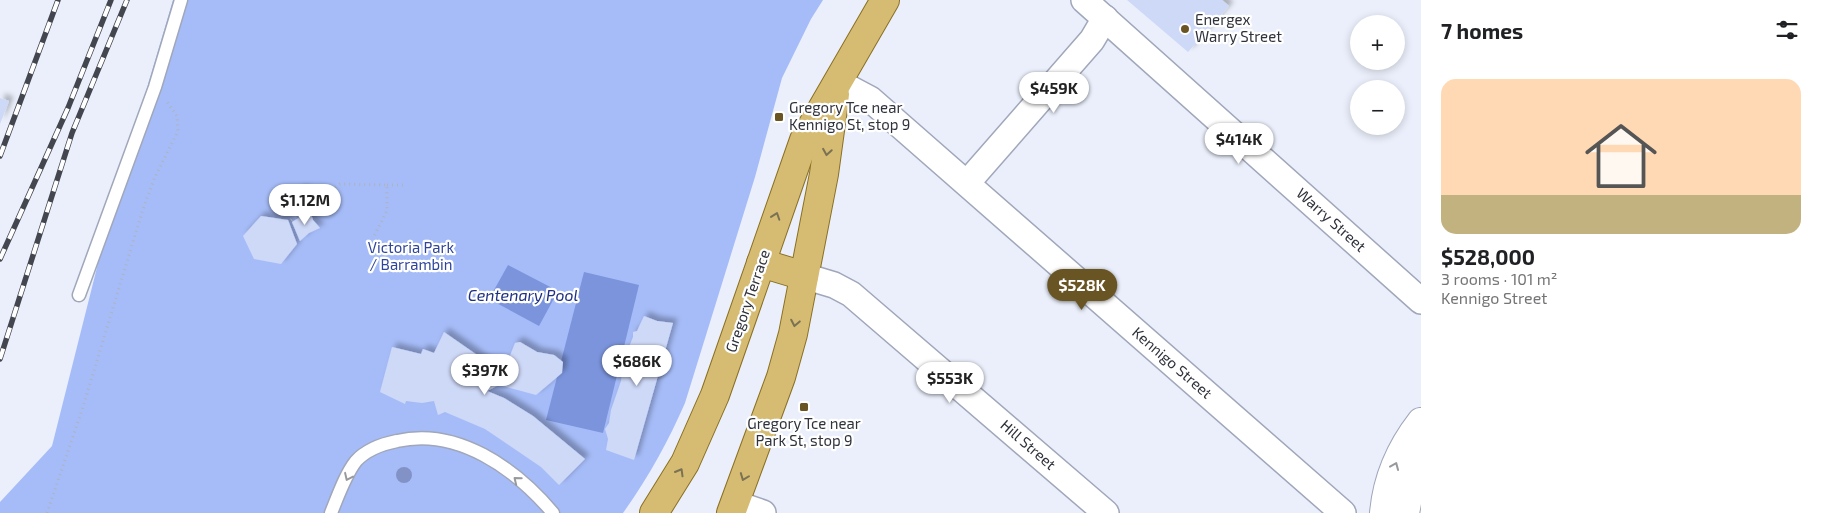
<!DOCTYPE html>
<meta charset="utf-8">
<style>
:root{--surface:#fff;--page:#f2f2f2;--text:#202124;--muted:#757577;--accent:#695524}
body{margin:0;font-family:"Exo 2",sans-serif;background:var(--page);color:var(--text);height:100vh;display:flex;flex-direction:column;font-size:19px;white-space:nowrap}
*{box-sizing:border-box;margin:0}
p{font-size:16px;color:var(--muted)}
.icon{flex:none;width:28px;height:28px;fill:none;stroke:currentColor;stroke-width:2;stroke-linecap:round;stroke-linejoin:round}
.map{position:relative;flex:1;overflow:hidden}
.drawer{display:flex;flex-direction:column;background:var(--surface);width:400px}
.drawer>*{flex:none}
.buttons{position:absolute;left:1350px;top:15px;display:grid;gap:10px}
.buttons a{display:grid;place-items:center;width:55px;height:55px;border-radius:50%;background:var(--surface);box-shadow:0 2px 8px #0003;font-size:25px}
.price{position:absolute;translate:-50% -42px;padding:0 11px;border-radius:18px;background:#fff;color:#222;font-size:16px;line-height:32px;filter:drop-shadow(0 1px 2px #0008)}
.price::after{content:'';position:absolute;left:50%;top:30px;width:15px;height:11px;margin-left:-8px;background:inherit;clip-path:polygon(0 0,100% 0,50% 100%)}
.price.current{background:var(--accent);color:#fff}
ul{padding:0;list-style:none}
li{display:grid;align-content:center;gap:10px;height:265px;padding:0 20px}
li span{display:grid;place-items:center;height:155px;border-radius:15px;color:#555}
li>.icon{margin-inline-start:auto}
span .icon{width:90px;height:90px;fill:#fffc;stroke-width:1}
li b{font-size:21px}
h2{display:flex;justify-content:space-between;align-items:center;height:60px;padding:0 20px;font-size:21px}
main{display:flex;flex:1;min-height:0}
.map>svg:first-child{display:block}
.green{fill:#a6bcf8}
.water{fill:#7b94dc}
.building{fill:#ced9f8;filter:url(#shadow)}
.lines{fill:none;stroke-linecap:round;stroke-linejoin:round}
.lane-casing{stroke:#a0a7ba;stroke-width:15}
.street-casing{stroke:#a0a7ba;stroke-width:28}
.secondary-casing{stroke:#a0a7ba;stroke-width:30}
.primary-casing{stroke:#8a6f22;stroke-width:30}
.path{stroke:#aeb3be;stroke-width:3;stroke-dasharray:1 4;stroke-linecap:butt}
.lane{stroke:#fff;stroke-width:12}
.street{stroke:#fff;stroke-width:25}
.secondary{stroke:#fff;stroke-width:28}
.primary{stroke:#d6bc72;stroke-width:28}
.rail-casing{stroke:#43464f;stroke-width:5.5}
.rail{stroke:#fff;stroke-width:4;stroke-dasharray:11;stroke-linecap:butt}
.tree{fill:#8392c6}
.oneway{stroke:#7b7154}
.oneway2{stroke:#98999d}
.poi-dot{fill:#695524;stroke:#fff;stroke-width:2}
.labels{text-anchor:middle;stroke-width:4.5;stroke-linejoin:round;paint-order:stroke}
.poi-label{font-size:15px;fill:#30333b;stroke:#fff;text-anchor:start}
.street-label{font-size:15px;fill:#30333b;stroke:#fff}
.park-label{font-size:15px;fill:#2f459a;stroke:#fff}
.water-label{font-size:16px;font-style:italic;fill:#1f3083;stroke:#fff}
</style>
<main>
<div class="map">
<svg width="1421" height="513" viewBox="0 0 1421 513">
<defs>
<filter id="shadow"><feDropShadow dx="4.5" dy="-4.5" stdDeviation="2.5" flood-color="#0004"/></filter>
</defs>
<rect width="100%" height="100%" fill="#eaeffb"/>
<path class="green" d="M173 0H823L811 19 782 78 755 177 685 403C668 442 648 478 623 513H0V502L52 446 114 200Z"/>
<g class="water">
<polygon points="508,265 558,291 539,326 489,299"/>
<polygon points="584,272 639,285 603,433 546,420"/>
</g>
<g class="building">
<polygon points="1127,0 1222,0 1229,6 1188,52"/>
<polygon points="0,98 9,101 0,124"/>
<polygon points="303,189 313,202 299,212 289,199"/>
<polygon points="310,211 313,220 320,228 309,233 300,241 292,222"/>
<polygon points="261,216 288,220 297,244 281,264 254,259 243,236"/>
<polygon points="644,316 657,321 673,323 634,460 606,450 608,439 605,429 609,423 611,410 621,381 622,371 627,363 627,352 633,337 633,332 637,331"/>
<polygon points="444,332 503,373 515,343 520,342 537,352 554,355 563,362 562,373 536,395 499,385 487,391 504,398 533,416 585,459 559,485 541,467 485,429 445,412 438,415 434,401 422,403 406,401 405,404 380,392 392,347 421,354 423,349 434,353"/>
</g>
<g class="lines">
<defs>
<g id="lane">
<polyline points="79,295 155,87 181,0"/>
<path d="M331 513C338 496 345 475 356 461 367 449 382 444 397 441 457 427 515 468 553 513"/>
</g>
<g id="street">
<polyline points="1084,0 1421,301"/>
<polyline points="838,82 870,99 1343,513"/>
<polyline points="967,183 1092,40 1105,18"/>
<polyline points="804,276 834,285 851,294 1106,513"/>
<polyline points="734,503 763,513"/>
</g>
<g id="secondary">
<path d="M1384 513C1387 479 1400 449 1421 422"/>
<polyline points="1405,513 1412,477 1421,459"/>
</g>
<g id="primary">
<polyline points="761,263 804,276"/>
<polyline points="654,513 685,463 715,395 804,140 885,0"/>
<polyline points="731,513 781,377 793,334 824,174 835,94"/>
</g>
</defs>
<use href="#lane" class="lane-casing"/>
<use href="#street" class="street-casing"/>
<use href="#secondary" class="secondary-casing"/>
<use href="#primary" class="primary-casing"/>
<g class="path">
<polyline points="387,185 406,185"/>
<polyline points="291,220 340,184 387,185 387,211 374,236"/>
<polyline points="47,513 82,410 143,209 155,177 178,131 177,116 166,100"/>
</g>
<use href="#lane" class="lane"/>
<use href="#street" class="street"/>
<use href="#secondary" class="secondary"/>
<use href="#primary" class="primary"/>
<defs>
<g id="rail">
<polyline points="0,156 58,0"/>
<polyline points="0,259 68,108 111,0"/>
<polyline points="0,359 72,133 127,0"/>
</g>
</defs>
<use href="#rail" class="rail-casing"/>
<use href="#rail" class="rail"/>
</g>
<circle class="tree" cx="404" cy="475" r="8"/>
<defs><path id="oneway-chevron" d="M-2-3.5L2.5 0L-2 3.5" fill="none" stroke-width="1.6" stroke-linecap="round" stroke-linejoin="round" transform="scale(1.25)"/></defs>
<g class="oneway">
<use href="#oneway-chevron" transform="translate(827 152) rotate(99)"/>
<use href="#oneway-chevron" transform="translate(776 216) rotate(-71)"/>
<use href="#oneway-chevron" transform="translate(795 323) rotate(101)"/>
<use href="#oneway-chevron" transform="translate(680 472) rotate(-60)"/>
<use href="#oneway-chevron" transform="translate(744 477) rotate(111)"/>
</g>
<g class="oneway2">
<use href="#oneway-chevron" transform="translate(1395 466) rotate(-67)"/>
<use href="#oneway-chevron" transform="translate(348 477) rotate(115)"/>
<use href="#oneway-chevron" transform="translate(517 480) rotate(-141)"/>
</g>
<g class="poi-dot">
<circle cx="1185" cy="29" r="5"/>
<rect x="774" y="112" width="10" height="10" rx="2.5"/>
<rect x="799" y="402" width="10" height="10" rx="2.5"/>
</g>
<g class="labels">
<g class="poi-label">
<text x="1195" y="25">Energex<tspan x="1195" dy="17">Warry Street</tspan></text>
<text x="789" y="113">Gregory Tce near<tspan x="789" dy="17">Kennigo St, stop 9</tspan></text>
<text x="804" y="429" text-anchor="middle">Gregory Tce near<tspan x="804" dy="17">Park St, stop 9</tspan></text>
</g>
<g class="street-label">
<text transform="translate(1331 220) rotate(42)" y="5">Warry Street</text>
<text transform="translate(748 301) rotate(-71)" y="5">Gregory Terrace</text>
<text transform="translate(1172 363) rotate(41)" y="5">Kennigo Street</text>
<text transform="translate(1028 445) rotate(41)" y="5">Hill Street</text>
</g>
<g class="park-label">
<text x="411" y="253">Victoria Park<tspan x="411" dy="17">/ Barrambin</tspan></text>
</g>
<g class="water-label">
<text x="523" y="301">Centenary Pool</text>
</g>
</g>
</svg>
<div class="buttons">
<a>+</a>
<a>−</a>
</div>
<b class="price" style="left:1054px;top:114px">$459K</b>
<b class="price" style="left:1239px;top:165px">$414K</b>
<b class="price" style="left:305px;top:226px">$1.12M</b>
<b class="price current" style="left:1082px;top:311px">$528K</b>
<b class="price" style="left:637px;top:387px">$686K</b>
<b class="price" style="left:485px;top:396px">$397K</b>
<b class="price" style="left:950px;top:404px">$553K</b>
</div>
<section class="drawer">
<h2>7 homes<svg class="icon" aria-label="filters" viewBox="0 0 24 24"><path d="M4 7h16M4 17h16"/><circle cx="9" cy="7" r="2"/><circle cx="15" cy="17" r="2"/></svg></h2>
<ul>
<li><span style="background:linear-gradient(#ffd9b3 75%,#c2b280 0)"><svg class="icon" aria-label="home" viewBox="0 0 24 24"><path d="M3 11l9-7 9 7M6 9v11h12V9"/></svg></span><div><b>$528,000</b><p>3 rooms · 101 m²</p><p>Kennigo Street</p></div></li>
</ul>
</section>
</main>
